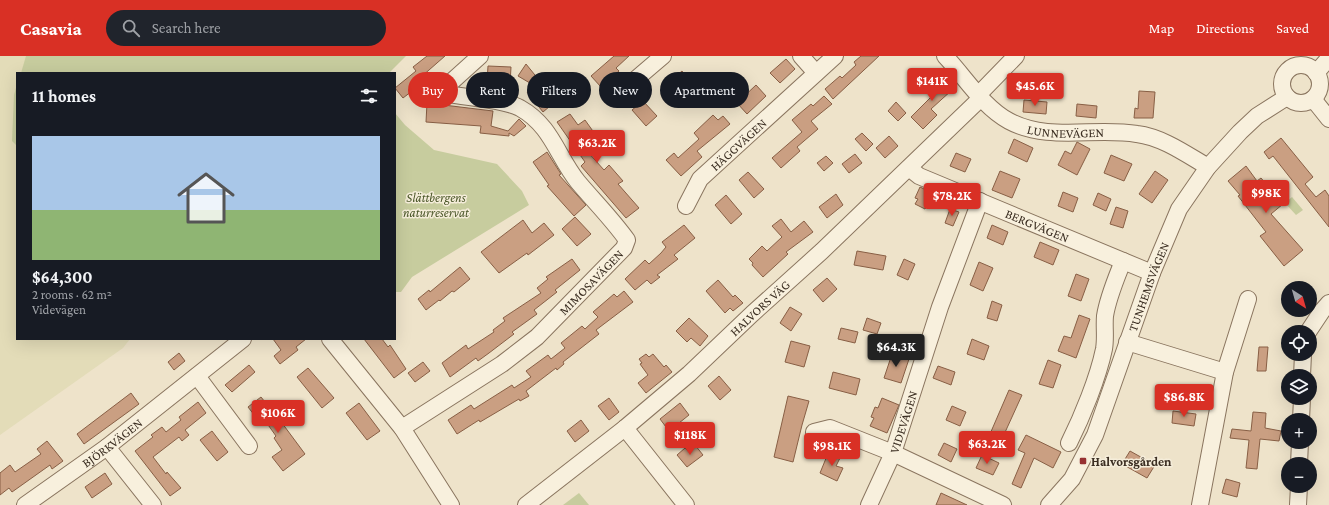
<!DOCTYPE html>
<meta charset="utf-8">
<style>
:root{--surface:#171b24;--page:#20242c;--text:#f1f3f6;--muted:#9ea1a6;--accent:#d93025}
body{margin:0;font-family:"Crimson Pro",serif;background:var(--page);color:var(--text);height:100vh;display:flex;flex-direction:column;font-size:15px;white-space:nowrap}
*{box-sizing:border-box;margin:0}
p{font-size:13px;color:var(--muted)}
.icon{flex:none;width:22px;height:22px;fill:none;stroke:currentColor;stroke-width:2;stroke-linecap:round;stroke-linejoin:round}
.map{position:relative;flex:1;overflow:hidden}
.details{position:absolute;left:16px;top:16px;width:380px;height:268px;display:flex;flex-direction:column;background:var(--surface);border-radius:0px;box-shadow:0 4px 16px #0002}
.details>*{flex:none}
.guide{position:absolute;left:408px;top:16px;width:380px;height:36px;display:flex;gap:8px}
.needle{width:26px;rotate:143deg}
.buttons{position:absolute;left:1281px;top:225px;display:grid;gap:8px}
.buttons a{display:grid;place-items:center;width:36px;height:36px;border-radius:50%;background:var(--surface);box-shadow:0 4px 16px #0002;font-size:20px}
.price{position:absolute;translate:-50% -34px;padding:0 9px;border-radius:4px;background:var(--accent);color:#fff;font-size:13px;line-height:26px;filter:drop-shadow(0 1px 2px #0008)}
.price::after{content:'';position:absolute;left:50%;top:24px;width:12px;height:9px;margin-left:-6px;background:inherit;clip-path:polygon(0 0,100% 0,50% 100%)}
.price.on{background:#222;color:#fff}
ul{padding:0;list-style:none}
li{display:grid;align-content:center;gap:8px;height:212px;padding:0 16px}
li span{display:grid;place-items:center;height:124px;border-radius:0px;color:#555}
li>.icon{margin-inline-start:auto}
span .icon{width:72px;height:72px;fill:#fffc;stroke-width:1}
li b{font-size:17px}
h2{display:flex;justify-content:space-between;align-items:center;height:48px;padding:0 16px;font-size:17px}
.chip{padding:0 14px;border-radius:18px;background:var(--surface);box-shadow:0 4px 16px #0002;font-size:14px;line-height:36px}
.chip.on{background:var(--accent);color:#fff}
header{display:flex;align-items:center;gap:24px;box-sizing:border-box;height:56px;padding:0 20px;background:var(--accent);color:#fff}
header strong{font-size:19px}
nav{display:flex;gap:22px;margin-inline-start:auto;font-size:14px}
.search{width:280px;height:36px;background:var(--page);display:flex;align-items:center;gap:10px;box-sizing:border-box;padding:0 14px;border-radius:22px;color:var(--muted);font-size:15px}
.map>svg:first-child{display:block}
.farmland{fill:#e3dcb8}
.green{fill:#c7cc9e}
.building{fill:#ca9f82;stroke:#885f45}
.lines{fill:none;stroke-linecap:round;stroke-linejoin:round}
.minor-casing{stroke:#8a755f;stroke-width:18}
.minor{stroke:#f8f0dd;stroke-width:16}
.poi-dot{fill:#973132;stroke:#f5edda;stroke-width:1.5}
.labels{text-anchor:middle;stroke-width:3;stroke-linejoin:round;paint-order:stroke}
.street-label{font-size:13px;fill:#3b2e22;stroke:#f5edda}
.park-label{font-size:13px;font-style:italic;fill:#4b5729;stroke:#f5edda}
.poi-label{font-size:13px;font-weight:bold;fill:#3b2e22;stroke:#f5edda;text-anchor:start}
</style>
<header>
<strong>Casavia</strong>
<div class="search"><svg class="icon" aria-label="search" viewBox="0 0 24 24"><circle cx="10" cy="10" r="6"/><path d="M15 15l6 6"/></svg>Search here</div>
<nav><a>Map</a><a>Directions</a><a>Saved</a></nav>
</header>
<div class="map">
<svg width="1329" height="449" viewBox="0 0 1329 449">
<rect width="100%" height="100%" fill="#eee3ca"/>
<polygon class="farmland" points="0,0 28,0 24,17 17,17 17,283 130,283 123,292 0,379"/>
<g class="green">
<polygon points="26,0 406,0 389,17 21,17"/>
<polygon points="17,28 17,90 12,85 14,39"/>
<polygon points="395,57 405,69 434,94 497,108 522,135 529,149 412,221 401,236 395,236"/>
<polygon points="1292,141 1303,154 1296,159 1285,147"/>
<polygon points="579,437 589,449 563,449"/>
</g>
<g class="building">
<polygon points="427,0 445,0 421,21 425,25 403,42 395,32 416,15 413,11"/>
<polygon points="614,0 629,0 616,12 619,15 601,31 591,20"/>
<polygon points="861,0 879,0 833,43 825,33 840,20 842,22 856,9 854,6"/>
<polygon points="786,3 795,13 780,27 770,17"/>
<polygon points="526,8 556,45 543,56 527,36 535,30 518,20"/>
<polygon points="488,10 511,11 510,28 487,26"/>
<polygon points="682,15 691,26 680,36 685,42 676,49 661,33"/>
<polygon points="939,19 952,34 931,53 937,59 923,73 911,61 934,38 927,29"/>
<polygon points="756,29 766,40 747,58 737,47"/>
<polygon points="1139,35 1155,36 1153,62 1134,62 1135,52 1138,53"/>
<polygon points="824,40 832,48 811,65 818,73 797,91 800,95 781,112 772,102 802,76 792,64 811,48 813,50"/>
<polygon points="1024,44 1047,46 1046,58 1023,56"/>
<polygon points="643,45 657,60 646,70 632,54"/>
<polygon points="896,46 906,57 898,65 888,55"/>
<polygon points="427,47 493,55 491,70 508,75 519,63 526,70 514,80 509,77 509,80 480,77 481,70 426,66"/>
<polygon points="1077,48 1097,50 1096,62 1076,60"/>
<polygon points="570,58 578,69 585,64 595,78 597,77 602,83 587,95 604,114 609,109 623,125 618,128 639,152 626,162 581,110 585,106 557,66"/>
<polygon points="713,59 718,64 723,60 730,68 697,95 702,101 681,120 666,104 674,97 678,102 699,83 694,77"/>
<polygon points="862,77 873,88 866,95 855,83"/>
<polygon points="889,80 898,90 885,102 876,92"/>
<polygon points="1281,82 1313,121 1305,128 1316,141 1325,134 1329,140 1329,171 1273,100 1269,103 1264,96"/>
<polygon points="1014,83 1033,92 1027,106 1008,97"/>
<polygon points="1077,86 1090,93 1077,119 1058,109 1065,95 1071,98"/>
<polygon points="547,96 561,118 559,119 586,149 574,160 547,130 549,129 533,106"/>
<polygon points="956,97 971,103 965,116 950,110"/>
<polygon points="855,98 862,107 849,117 842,108"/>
<polygon points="1111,99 1132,108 1124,125 1104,117"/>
<polygon points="826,100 833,107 824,115 817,107"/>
<polygon points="1246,110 1257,125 1261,122 1283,148 1271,158 1303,194 1284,210 1260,180 1266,176 1238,140 1240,139 1228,125"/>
<polygon points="1000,115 1020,123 1012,142 992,134"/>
<polygon points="1155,115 1168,124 1152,147 1139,138"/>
<polygon points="748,116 764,133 754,142 739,124"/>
<polygon points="920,131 934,138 925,153 915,148 918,143 915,142"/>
<polygon points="1063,136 1078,142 1073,156 1058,150"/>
<polygon points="1098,137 1111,143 1106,155 1093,149"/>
<polygon points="836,138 843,149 827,162 819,151"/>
<polygon points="726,139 742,158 731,168 715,149"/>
<polygon points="1116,151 1128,155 1123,172 1110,168"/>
<polygon points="950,153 959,156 953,170 945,167"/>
<polygon points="575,161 591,178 577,190 562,173"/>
<polygon points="781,163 791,176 804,165 813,176 786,196 788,198 763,221 752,209 753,207 749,203 762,190 767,195 782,181 772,170"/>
<polygon points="523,164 532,177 544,167 554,179 528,199 527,197 499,217 481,196"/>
<polygon points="684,169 695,182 674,199 678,203 657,219 660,221 651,228 647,224 635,234 625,223 645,204 649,208 661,197 666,191 662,186"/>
<polygon points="992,169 1008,176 1003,189 987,182"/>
<polygon points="1040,186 1059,194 1053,209 1034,201"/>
<polygon points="857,195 886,200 883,214 854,209"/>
<polygon points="572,203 580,214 555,234 557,236 534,254 537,258 512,276 514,278 489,297 478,305 476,302 450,321 442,307 466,289 468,293 494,276 493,274 505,265 503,262 541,237 537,232 548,223 546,221"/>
<polygon points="904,203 915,208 908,224 897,219"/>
<polygon points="979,206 993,212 983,235 970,229"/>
<polygon points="460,211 470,223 454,236 452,235 440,245 439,244 426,254 418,243 429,234 430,236"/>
<polygon points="1076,218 1089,223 1081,245 1068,240"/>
<polygon points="827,222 837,233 823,246 813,234"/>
<polygon points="718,224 733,241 735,239 743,247 733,255 730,252 725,257 706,235"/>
<polygon points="624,235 633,246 596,274 599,278 563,306 564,308 557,314 556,312 526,335 529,340 520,345 519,343 480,366 479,364 457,378 448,364 471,349 474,353 512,329 514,332 531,321 526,315 548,299 551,303 565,292 561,287 582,270 585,273 598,261 593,256 614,238 617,241"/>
<polygon points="992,245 1002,249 997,265 987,262"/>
<polygon points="790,251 802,258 791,275 780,267"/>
<polygon points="1079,259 1090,263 1076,302 1058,295 1064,280 1071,282"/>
<polygon points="689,262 708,280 700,290 691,282 687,286 676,275"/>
<polygon points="867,262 881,267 877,278 863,274"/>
<polygon points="841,272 858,276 855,287 838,283"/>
<polygon points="273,283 306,283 296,291 298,294 280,308 274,300 281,294"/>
<polygon points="364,283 382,283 388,291 390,289 406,313 394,322"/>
<polygon points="972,283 989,290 984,304 967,298"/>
<polygon points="791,285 810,290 804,311 785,306"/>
<polygon points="1259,291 1268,291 1266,315 1257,315"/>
<polygon points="179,297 185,305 174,314 168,306"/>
<polygon points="646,298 649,301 653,298 664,311 666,309 672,316 646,337 638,327 648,319 640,308 642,307 639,303"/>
<polygon points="892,298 909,303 901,327 884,322"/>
<polygon points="1048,304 1061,309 1053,332 1039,328"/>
<polygon points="423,306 430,315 415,326 408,317"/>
<polygon points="249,309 255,316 232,336 225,329"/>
<polygon points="938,310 955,316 951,329 933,322"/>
<polygon points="308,312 334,342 322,352 297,321"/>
<polygon points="833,316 860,323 856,339 829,332"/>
<polygon points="719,320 731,334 720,344 708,330"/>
<polygon points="1009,334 1022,339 1002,383 990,378"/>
<polygon points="131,337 139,348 84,388 77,378"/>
<polygon points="788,340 809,345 802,369 793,406 774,401"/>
<polygon points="261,341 269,351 272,349 285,365 282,367 305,398 283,415 272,401 282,394 274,382 276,380 266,366 262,369 248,351"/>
<polygon points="609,342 619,356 609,364 598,350"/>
<polygon points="882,342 899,349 887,377 870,370 874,362 871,361 875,351 878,352"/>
<polygon points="198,346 206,357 185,374 189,379 182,385 179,381 153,401 166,418 167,416 181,432 170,440 135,395 153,381 151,379 162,371 166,376 181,364 179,361"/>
<polygon points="359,347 380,375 367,384 346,357"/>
<polygon points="680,347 689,359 669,375 660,363"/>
<polygon points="952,350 966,356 960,370 946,364"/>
<polygon points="1173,355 1196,358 1194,370 1172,367"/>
<polygon points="1253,356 1266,357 1265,372 1281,375 1279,385 1260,383 1257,413 1246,412 1249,384 1230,382 1232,373 1251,375"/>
<polygon points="581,364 589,375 575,386 567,375"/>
<polygon points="212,375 228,396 217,405 200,384"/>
<polygon points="1026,379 1061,396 1053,412 1034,402 1021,432 1012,428 1025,397 1018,394"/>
<polygon points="47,385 63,405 52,413 50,409 12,436 9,432 0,439 0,417 10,409 15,416 41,398 37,393"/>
<polygon points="944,387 957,393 951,406 938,399"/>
<polygon points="695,389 703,399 687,411 677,399 685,392 688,395"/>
<polygon points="829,395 841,400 836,410 843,412 837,425 820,417"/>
<polygon points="1130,395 1155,409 1147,422 1122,408"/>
<polygon points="982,399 999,407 993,419 976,412"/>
<polygon points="105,417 112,428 92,442 85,431"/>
<polygon points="1226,423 1240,427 1237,441 1222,437"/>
<polygon points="941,437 967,449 936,449"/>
</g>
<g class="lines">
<defs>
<g id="minor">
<polyline points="801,0 816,17"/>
<path id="s1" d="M945 0C965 21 983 51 1009 65 1048 86 1094 71 1137 78 1162 81 1186 98 1208 111"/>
<circle cx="1301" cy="28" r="19"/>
<polyline points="1316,17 1329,2"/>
<polyline points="636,23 663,0"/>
<polyline points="979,38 1016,0"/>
<polyline points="1313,43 1329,63"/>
<path id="s2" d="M909 112 919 120 1152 217"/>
<path id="s3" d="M686 150 700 123 835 0"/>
<polyline points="1308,276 1322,255 1329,247"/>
<polyline points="330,283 402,372 451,449"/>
<polyline points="1127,286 1225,316"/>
<polyline points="197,320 249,390"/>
<polyline points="1302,320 1303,298"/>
<polyline points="1301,364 1302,342"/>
<path id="s4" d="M402 372 502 308 537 281 624 192 627 184C612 163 594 145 578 126 557 100 552 70 520 52 503 43 465 42 443 37L449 28 480 0"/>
<polyline points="625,372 686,449"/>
<polyline points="814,376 830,372 893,397 1003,449"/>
<path d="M1069 387C1082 361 1098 322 1104 293 1106 282 1104 271 1105 260 1108 241 1116 223 1123 205"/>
<polyline points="107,391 153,449"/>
<polyline points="1299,408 1300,386"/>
<path id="s5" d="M25 449 107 391 243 283"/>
<path id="s6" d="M526 449 625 372 689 318 752 258 822 195 981 42"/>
<path id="s7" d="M869 449 893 397 940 251 980 145"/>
<path id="s8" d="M1049 449 1072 423 1095 379 1152 217 1179 153 1208 111 1240 76 1257 60 1287 41"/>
<polyline points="1200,449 1225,316 1248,243"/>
<polyline points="1298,449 1299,430"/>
</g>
</defs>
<use href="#minor" class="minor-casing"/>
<use href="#minor" class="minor"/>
</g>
<rect class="poi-dot" x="1079" y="401" width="8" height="8" rx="2"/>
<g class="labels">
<g class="street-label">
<text dy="5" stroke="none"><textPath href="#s1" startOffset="150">LUNNEVÄGEN</textPath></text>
<text dy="5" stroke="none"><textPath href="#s3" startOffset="82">HÄGGVÄGEN</textPath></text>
<text dy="5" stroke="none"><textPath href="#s2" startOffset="141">BERGVÄGEN</textPath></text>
<text dy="5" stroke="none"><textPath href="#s4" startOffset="240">MIMOSAVÄGEN</textPath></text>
<text dy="5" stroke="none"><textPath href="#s8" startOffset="242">TUNHEMSVÄGEN</textPath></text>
<text dy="5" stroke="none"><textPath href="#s6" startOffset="306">HALVORS VÄG</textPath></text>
<text dy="5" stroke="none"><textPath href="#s7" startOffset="90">VIDEVÄGEN</textPath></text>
<text dy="5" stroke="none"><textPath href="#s5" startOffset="107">BJÖRKVÄGEN</textPath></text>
</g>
<g class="park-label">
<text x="436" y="146">Slättbergens<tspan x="436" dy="15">naturreservat</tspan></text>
</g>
<g class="poi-label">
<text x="1091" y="410">Halvorsgården</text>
</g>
</g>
</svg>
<div class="buttons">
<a><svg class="needle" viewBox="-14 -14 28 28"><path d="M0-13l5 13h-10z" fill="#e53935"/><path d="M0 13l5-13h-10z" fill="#9ea1a6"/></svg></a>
<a><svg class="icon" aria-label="locate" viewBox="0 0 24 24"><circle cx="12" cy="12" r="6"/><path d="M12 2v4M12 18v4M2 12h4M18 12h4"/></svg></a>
<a><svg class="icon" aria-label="layers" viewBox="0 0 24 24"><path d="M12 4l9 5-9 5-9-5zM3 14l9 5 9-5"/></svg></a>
<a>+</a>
<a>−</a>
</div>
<b class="price" style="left:932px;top:46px">$141K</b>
<b class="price" style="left:1035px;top:51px">$45.6K</b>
<b class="price" style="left:597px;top:108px">$63.2K</b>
<b class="price" style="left:1266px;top:158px">$98K</b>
<b class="price" style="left:952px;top:161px">$78.2K</b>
<b class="price on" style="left:896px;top:312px">$64.3K</b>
<b class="price" style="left:1184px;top:362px">$86.8K</b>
<b class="price" style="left:278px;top:378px">$106K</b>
<b class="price" style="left:690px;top:400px">$118K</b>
<b class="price" style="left:987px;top:409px">$63.2K</b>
<b class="price" style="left:832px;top:411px">$98.1K</b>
<div class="guide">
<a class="chip on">Buy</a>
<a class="chip">Rent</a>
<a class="chip">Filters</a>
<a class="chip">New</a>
<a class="chip">Apartment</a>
</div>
<section class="details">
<h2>11 homes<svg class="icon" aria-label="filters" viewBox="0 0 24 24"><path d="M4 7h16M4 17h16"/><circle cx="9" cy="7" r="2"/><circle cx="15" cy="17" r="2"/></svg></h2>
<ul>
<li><span style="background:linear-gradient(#a9c7e8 60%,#8fb573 0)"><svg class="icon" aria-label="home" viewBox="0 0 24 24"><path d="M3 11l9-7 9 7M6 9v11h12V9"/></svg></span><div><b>$64,300</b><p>2 rooms · 62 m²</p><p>Videvägen</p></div></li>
</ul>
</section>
</div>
